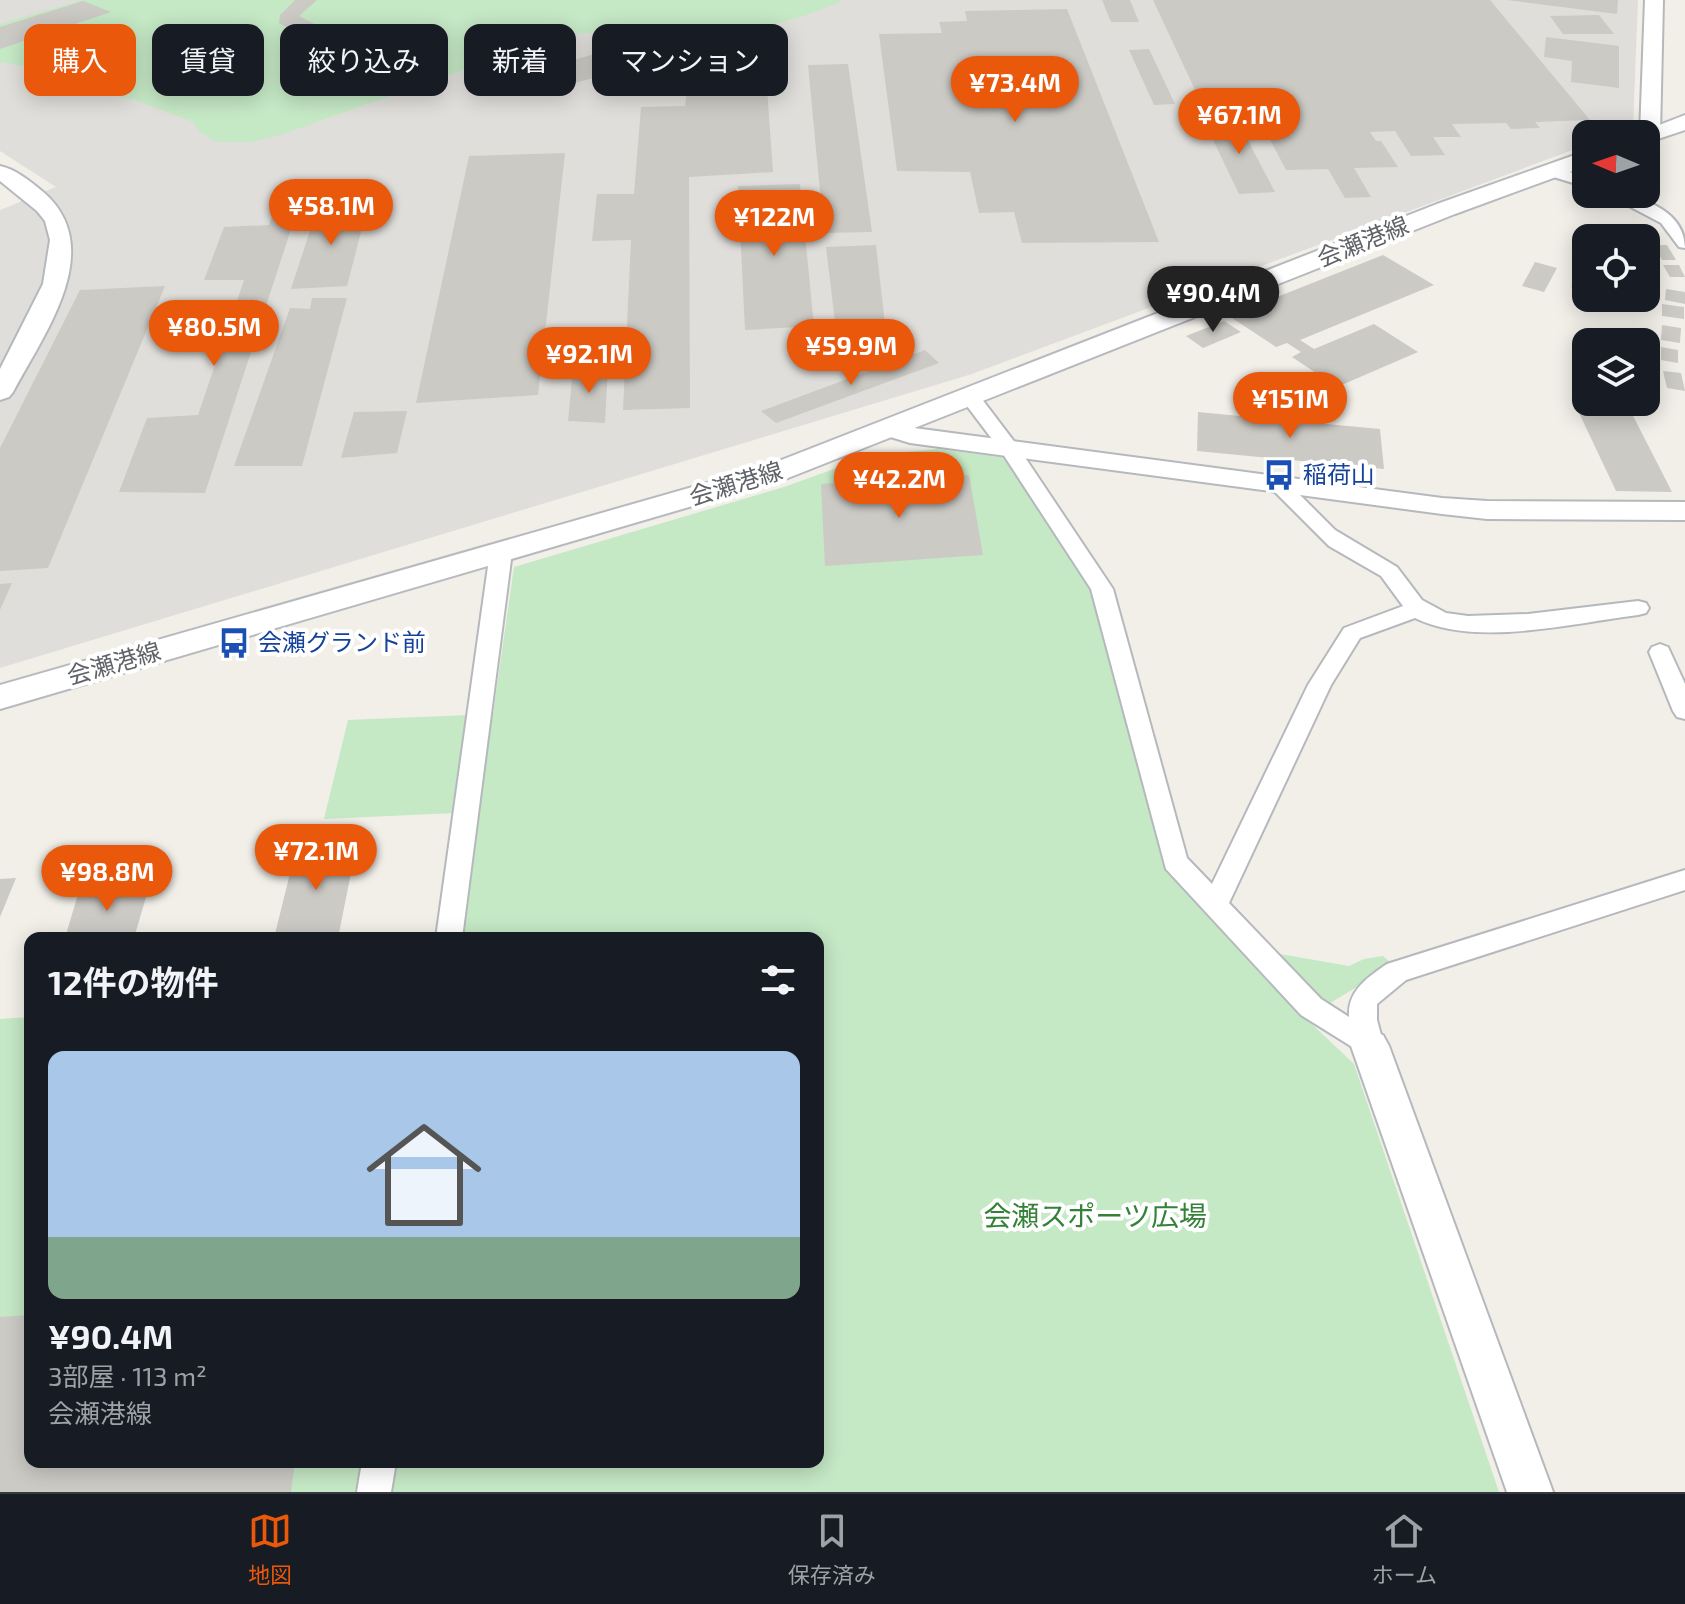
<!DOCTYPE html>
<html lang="ja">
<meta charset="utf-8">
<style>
:root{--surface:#171b24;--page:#20242c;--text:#f1f3f6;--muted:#9ea1a6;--line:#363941;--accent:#ea580c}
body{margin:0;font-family:"Exo 2","Noto Sans JP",sans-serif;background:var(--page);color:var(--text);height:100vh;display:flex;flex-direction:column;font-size:30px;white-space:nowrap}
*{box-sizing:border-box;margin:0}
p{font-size:26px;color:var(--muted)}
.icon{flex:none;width:44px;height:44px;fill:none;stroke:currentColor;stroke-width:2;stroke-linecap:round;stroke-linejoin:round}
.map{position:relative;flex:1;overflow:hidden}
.panel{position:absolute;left:24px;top:932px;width:800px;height:536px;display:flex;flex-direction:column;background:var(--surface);border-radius:16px;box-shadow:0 4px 20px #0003}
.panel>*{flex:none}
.banner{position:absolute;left:24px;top:24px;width:800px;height:72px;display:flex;gap:16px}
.needle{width:52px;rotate:272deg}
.fabs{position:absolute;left:1572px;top:120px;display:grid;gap:16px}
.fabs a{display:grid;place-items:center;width:88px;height:88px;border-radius:16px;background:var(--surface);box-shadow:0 4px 20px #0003;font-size:40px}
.price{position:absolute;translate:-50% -68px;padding:0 18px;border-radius:28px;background:var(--accent);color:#fff;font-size:26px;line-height:52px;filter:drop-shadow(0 2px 4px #0008)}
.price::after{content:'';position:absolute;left:50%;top:48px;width:24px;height:18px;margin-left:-12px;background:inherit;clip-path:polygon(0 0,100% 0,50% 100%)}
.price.selected{background:#222;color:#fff}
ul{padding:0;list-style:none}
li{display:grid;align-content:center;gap:16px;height:424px;padding:0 24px}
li+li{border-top:2px solid var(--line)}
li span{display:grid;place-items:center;height:248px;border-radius:16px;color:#555}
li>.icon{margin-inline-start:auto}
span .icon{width:144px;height:144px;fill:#fffc;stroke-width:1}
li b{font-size:34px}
h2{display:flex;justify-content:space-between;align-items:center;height:96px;padding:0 24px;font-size:34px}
.tag{padding:0 28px;border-radius:16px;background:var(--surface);box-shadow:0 4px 20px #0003;font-size:28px;line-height:72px}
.tag.selected{background:var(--accent);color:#fff}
.dock{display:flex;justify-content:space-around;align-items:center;height:112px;border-top:2px solid var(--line);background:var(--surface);font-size:22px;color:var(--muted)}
.dock a{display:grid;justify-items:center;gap:4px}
.dock .selected{color:var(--accent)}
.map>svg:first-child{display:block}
.industrial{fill:#e0deda}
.green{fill:#c5e8c5}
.building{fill:#cccac5}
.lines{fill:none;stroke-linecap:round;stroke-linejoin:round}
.minor-casing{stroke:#b5b8bc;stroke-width:4}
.tertiary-casing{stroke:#b5b8bc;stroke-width:4}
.secondary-casing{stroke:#b6babf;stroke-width:4}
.minor{fill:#fff;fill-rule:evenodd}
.tertiary{fill:#fff;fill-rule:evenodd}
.secondary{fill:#fff;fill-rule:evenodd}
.labels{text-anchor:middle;stroke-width:8;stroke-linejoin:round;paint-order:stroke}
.street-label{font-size:24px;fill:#5f6368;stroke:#fff}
.transit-label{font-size:24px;fill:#164399;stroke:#fff;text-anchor:start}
.near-park-label{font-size:28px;fill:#348238;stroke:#fff}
</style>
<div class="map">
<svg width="1685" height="1492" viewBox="0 0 1685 1492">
<rect width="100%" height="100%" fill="#f1efe8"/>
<polygon class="industrial" points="0,0 1638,0 1633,128 1616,134 1586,134 1586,145 972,374 0,668 0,210 56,187 0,151"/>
<g class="green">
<path d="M82 0H843C785 29 699 41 634 40 619 40 605 32 591 33 577 33 563 38 549 40L283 134 251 142H216L199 131 193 122 135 100 95 91 57 72 0 62V24Z"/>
<polygon points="938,449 1007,458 1094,591 1163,865 1299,1012 1354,1064 1499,1492 0,1492 0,1019 30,1017 30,1462 818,1462 818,938 458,938 476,812 324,819 348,720 493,714 514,567 784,487 873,455"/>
<polygon points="1274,953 1349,966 1364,959 1383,956 1393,965 1327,1005"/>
</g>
<g class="building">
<polygon points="295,0 317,0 299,16 368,52 436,47 438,59 370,63 345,60 279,23 280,15"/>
<polygon points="1102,0 1130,0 1139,22 1111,22"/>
<polygon points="1153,0 1490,0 1590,120 1535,122 1540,128 1511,129 1506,123 1452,124 1461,137 1433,137 1445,155 1411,156 1395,131 1370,132 1376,141 1381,141 1398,167 1354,168 1371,197 1345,198 1328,169 1286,170 1245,92 1197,94"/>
<polygon points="1507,0 1618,0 1617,14"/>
<polygon points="83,1 111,12 0,49 0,27"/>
<polygon points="1067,9 1159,242 1022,243 1014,212 979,213 970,172 897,171 879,34 942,33 939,22 967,21 965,11"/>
<polygon points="1599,15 1614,34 1563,34 1550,16"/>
<polygon points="1546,37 1619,46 1619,88 1571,82 1572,61 1544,57"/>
<polygon points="1149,49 1175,104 1154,105 1129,50"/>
<polygon points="598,53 620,71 563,86 535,87 504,95 493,83"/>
<polygon points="848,64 872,232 824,233 808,65"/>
<polygon points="767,88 773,172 689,177 690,408 623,410 631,240 592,241 597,194 634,194 641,107 685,106 687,90"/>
<polygon points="1236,118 1275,192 1239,194 1203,119"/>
<polygon points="565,153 538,395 416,403 469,156"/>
<polygon points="800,184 814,326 745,330 738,186"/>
<polygon points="368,205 347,286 291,289 318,206"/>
<polygon points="297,211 205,493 119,492 147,418 198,415 244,280 204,280 224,227 269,225 273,213"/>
<polygon points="876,245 885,324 835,322 826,247"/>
<polygon points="1653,245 1667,245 1676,260 1662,260"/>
<polygon points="1383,255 1434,285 1300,340 1314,349 1374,324 1418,352 1337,387 1292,357 1301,352 1287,343 1276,347 1229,316"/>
<polygon points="1535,262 1557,268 1544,292 1522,286"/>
<polygon points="1663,265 1679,265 1685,277 1670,277"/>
<polygon points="1577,276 1586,278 1586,291 1571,287"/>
<polygon points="165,286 48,568 0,571 0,448 80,290"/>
<polygon points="1666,289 1685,292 1685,304 1665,300"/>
<polygon points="312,298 347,298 302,466 234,466 290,308 310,309"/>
<polygon points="1662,304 1684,307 1684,319 1662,316"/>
<polygon points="1224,321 1241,332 1203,348 1186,336"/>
<polygon points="1662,325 1681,328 1680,343 1661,340"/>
<polygon points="1661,347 1678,350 1678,363 1661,360"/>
<polygon points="925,350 939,363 776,423 761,411"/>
<polygon points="608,367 605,423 568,421 573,369"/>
<polygon points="1663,371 1681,373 1685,391 1667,388"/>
<polygon points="1572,398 1586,398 1586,402 1626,402 1672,492 1616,491"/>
<polygon points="407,411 397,453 341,458 354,412"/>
<polygon points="1198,412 1380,429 1384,469 1197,451"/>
<polygon points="969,475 983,555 825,566 821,484"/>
<polygon points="12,583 0,610 0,584"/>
<polygon points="357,843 338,938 274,938 297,845"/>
<polygon points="16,878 0,917 0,879"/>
<polygon points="149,887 134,938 65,938 79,891"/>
<polygon points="30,1315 30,1462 295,1462 291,1492 0,1492 0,1317"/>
</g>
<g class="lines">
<defs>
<g id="minor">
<polygon points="1550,166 1586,177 1586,187 1544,174 1544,168"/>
<path d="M1606 194C1639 194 1685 210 1685 248L1679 247 1661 223Z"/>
<path d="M971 392 978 394 1016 444 1113 589 1187 858 1212 884 1308 685 1344 628 1403 606 1381 576 1329 546 1272 489 1269 485 1272 481H1286L1335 530 1397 567 1422 600 1446 613 1468 616 1528 614 1638 601 1646 603 1649 608 1646 613 1638 615C1573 623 1476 648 1415 618L1360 638 1331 685 1229 903 1321 999 1349 1017C1347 991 1368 977 1387 964L1685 870V890L1406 980 1377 1004V1020L1384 1046 1380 1054 1370 1058 1301 1015 1166 869 1091 589 1001 451 961 398Z"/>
<polygon points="501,545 512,552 462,938 436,938 490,552"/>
<polygon points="1660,644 1668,647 1685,684 1685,719 1677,717 1673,711 1649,652 1652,647"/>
<polygon points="362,1462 396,1462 391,1492 357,1492"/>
</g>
<g id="tertiary">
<polygon points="1645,0 1663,0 1660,135 1650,141 1646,140 1646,134 1640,134"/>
<path d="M0 166C15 169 30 181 42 191 109 247 44 334 13 392L9 397 0 400V369L43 284 50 240 45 221 37 211 0 181Z"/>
<polygon points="893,421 914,428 1442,498 1487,501 1685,502 1685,520 1487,519 1442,514 910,443 884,435 880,429 884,423"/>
<polygon points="1370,1030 1383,1035 1389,1046 1553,1492 1507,1492 1351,1046 1357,1035"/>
</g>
<g id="secondary">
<polygon points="1685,115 1685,130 1646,143 1646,134 1636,134"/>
<polygon points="1586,151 1586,166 1455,214 788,478 0,709 0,685 766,466 1437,204"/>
</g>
</defs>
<use href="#minor" class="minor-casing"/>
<use href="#tertiary" class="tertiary-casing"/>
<use href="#secondary" class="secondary-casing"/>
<use href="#minor" class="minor"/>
<use href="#tertiary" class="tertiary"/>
<use href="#secondary" class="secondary"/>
</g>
<defs>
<symbol id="bus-bare" viewBox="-9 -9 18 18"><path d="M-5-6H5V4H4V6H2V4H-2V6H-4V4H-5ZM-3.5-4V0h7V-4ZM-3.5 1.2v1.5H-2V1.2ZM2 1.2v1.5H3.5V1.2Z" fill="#1a4fb4" stroke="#fff" stroke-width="2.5" paint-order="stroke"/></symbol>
</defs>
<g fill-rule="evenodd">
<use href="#bus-bare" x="1257" y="453" width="44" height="44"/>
<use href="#bus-bare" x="212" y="621" width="44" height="44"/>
</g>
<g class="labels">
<g class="street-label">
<text transform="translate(1363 242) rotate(-22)" y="8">会瀬港線</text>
<text transform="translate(736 484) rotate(-17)" y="8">会瀬港線</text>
<text transform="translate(114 664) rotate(-16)" y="8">会瀬港線</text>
</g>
<g class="transit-label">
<text x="1303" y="483">稲荷山</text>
<text x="258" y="651">会瀬グランド前</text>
</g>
<g class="near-park-label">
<text x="1095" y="1226">会瀬スポーツ広場</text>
</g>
</g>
</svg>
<div class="fabs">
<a><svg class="needle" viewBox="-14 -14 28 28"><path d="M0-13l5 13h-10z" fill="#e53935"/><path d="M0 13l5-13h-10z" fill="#9ea1a6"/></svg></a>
<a><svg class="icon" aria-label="locate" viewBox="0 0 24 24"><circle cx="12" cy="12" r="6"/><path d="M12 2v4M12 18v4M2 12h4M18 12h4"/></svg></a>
<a><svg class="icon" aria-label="layers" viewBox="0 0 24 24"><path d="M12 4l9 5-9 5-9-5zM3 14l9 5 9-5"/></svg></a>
</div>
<b class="price" style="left:1015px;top:124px">¥73.4M</b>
<b class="price" style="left:1239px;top:156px">¥67.1M</b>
<b class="price" style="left:331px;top:247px">¥58.1M</b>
<b class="price" style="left:774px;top:258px">¥122M</b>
<b class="price selected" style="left:1213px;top:334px">¥90.4M</b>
<b class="price" style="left:214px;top:368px">¥80.5M</b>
<b class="price" style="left:851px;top:387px">¥59.9M</b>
<b class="price" style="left:589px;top:395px">¥92.1M</b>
<b class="price" style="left:1290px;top:440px">¥151M</b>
<b class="price" style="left:899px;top:520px">¥42.2M</b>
<b class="price" style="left:316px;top:892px">¥72.1M</b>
<b class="price" style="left:107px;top:913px">¥98.8M</b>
<div class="banner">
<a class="tag selected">購入</a>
<a class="tag">賃貸</a>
<a class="tag">絞り込み</a>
<a class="tag">新着</a>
<a class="tag">マンション</a>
</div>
<section class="panel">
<h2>12件の物件<svg class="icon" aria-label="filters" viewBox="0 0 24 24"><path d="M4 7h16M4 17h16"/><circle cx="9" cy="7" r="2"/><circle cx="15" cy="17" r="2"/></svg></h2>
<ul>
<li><span style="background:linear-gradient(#a9c7e8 75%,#7fa58c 0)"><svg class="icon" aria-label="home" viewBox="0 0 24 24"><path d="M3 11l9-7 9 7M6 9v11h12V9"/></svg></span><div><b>¥90.4M</b><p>3部屋 · 113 m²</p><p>会瀬港線</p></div></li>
</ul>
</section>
</div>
<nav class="dock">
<a class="selected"><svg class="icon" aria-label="map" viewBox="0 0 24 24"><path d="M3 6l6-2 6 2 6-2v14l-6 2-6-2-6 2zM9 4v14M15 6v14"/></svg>地図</a>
<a><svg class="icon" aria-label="saved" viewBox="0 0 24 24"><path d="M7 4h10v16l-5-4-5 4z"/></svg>保存済み</a>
<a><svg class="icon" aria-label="home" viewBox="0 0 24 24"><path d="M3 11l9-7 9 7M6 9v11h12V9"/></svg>ホーム</a>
</nav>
